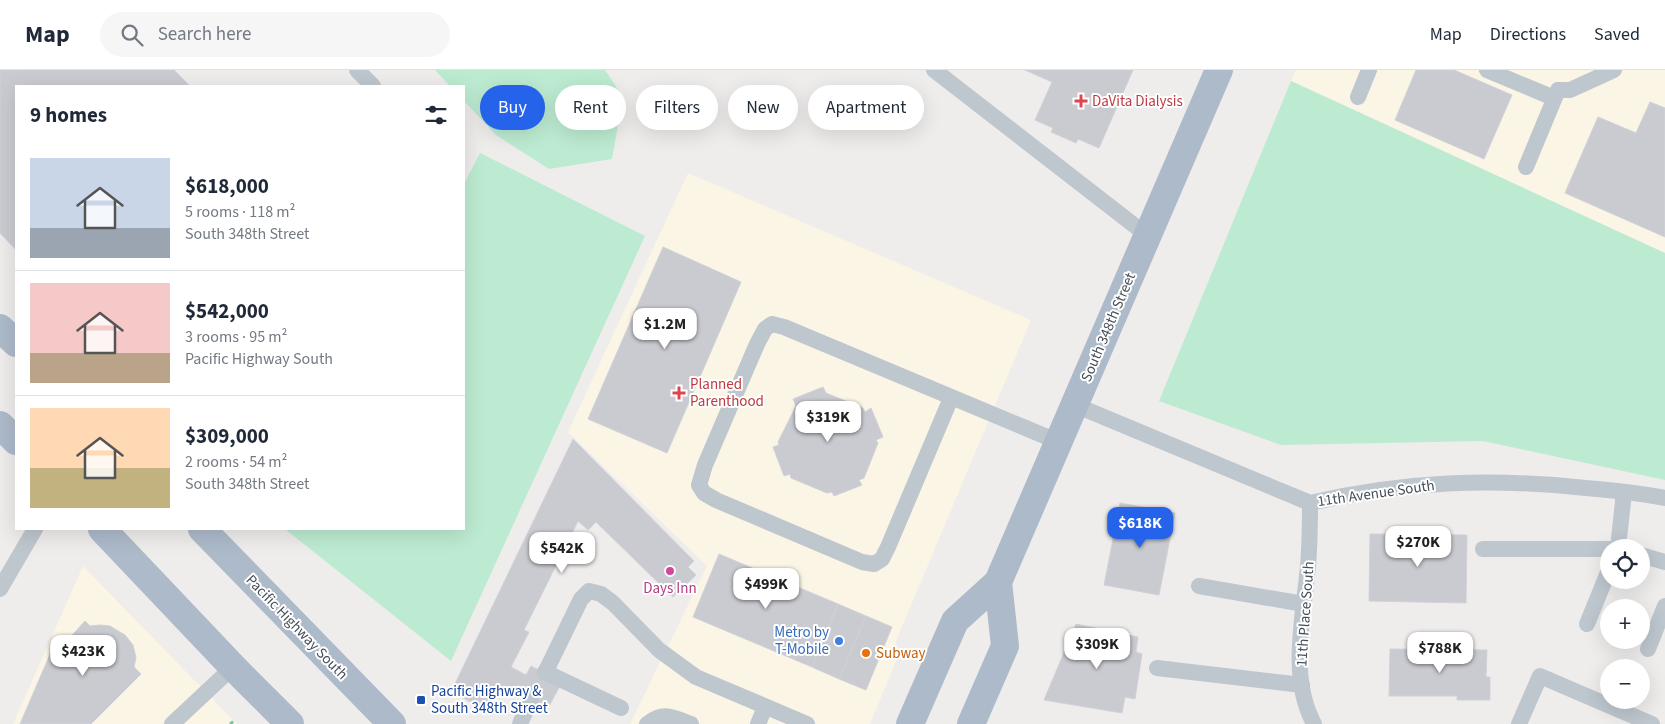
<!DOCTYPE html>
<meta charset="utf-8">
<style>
:root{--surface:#fff;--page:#f6f6f7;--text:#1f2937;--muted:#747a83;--line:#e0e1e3;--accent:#2563eb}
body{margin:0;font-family:"Source Sans 3",sans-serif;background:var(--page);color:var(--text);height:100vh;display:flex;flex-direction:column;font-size:19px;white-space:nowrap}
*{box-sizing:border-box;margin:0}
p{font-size:16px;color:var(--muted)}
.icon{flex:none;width:28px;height:28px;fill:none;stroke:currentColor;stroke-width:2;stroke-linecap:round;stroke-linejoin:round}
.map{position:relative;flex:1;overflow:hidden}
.drawer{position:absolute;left:15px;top:15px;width:450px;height:445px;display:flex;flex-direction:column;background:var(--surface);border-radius:0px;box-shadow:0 5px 20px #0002}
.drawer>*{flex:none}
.guide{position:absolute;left:480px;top:15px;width:475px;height:45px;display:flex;gap:10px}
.controls{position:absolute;left:1600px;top:469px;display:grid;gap:10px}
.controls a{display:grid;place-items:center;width:50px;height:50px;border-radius:50%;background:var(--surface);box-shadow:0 5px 20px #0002;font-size:25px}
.price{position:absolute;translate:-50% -42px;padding:0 11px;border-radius:10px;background:#fff;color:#222;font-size:16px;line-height:32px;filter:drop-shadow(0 1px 2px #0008)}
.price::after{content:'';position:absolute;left:50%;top:30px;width:15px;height:11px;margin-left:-8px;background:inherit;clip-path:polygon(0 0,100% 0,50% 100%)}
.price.selected{background:var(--accent);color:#fff}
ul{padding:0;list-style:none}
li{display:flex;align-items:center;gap:15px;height:125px;padding:0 15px}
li+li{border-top:1px solid var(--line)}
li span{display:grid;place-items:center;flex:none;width:140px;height:100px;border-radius:0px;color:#555}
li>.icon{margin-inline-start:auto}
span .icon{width:60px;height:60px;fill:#fffc;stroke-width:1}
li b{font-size:21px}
h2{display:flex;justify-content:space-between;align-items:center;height:60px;padding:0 15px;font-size:21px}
.tag{padding:0 18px;border-radius:22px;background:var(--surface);box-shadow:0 5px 20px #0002;font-size:18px;line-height:45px}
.tag.selected{background:var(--accent);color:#fff}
header{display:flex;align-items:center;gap:30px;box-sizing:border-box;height:70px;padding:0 25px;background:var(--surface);border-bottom:1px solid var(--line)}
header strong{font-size:24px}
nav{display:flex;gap:28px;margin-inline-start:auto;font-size:18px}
.search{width:350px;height:45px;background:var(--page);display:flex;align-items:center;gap:12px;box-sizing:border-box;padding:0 18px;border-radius:28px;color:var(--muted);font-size:19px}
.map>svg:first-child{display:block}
.commercial{fill:#faf5e5}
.green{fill:#bcebd1}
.building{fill:#cacbd1;stroke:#d0d2d8}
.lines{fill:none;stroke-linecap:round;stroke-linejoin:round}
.path{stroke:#76c7a4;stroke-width:3;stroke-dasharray:4 2.5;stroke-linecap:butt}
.lane{stroke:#bec6ce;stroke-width:16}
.primary{stroke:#adbaca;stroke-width:28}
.health-dot{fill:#e0444e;stroke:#fff;stroke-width:2}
.hotel-dot{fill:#d1479c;stroke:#fff;stroke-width:2}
.shop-dot{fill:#3f7fe0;stroke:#fff;stroke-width:2}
.food-dot{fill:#e8710a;stroke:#fff;stroke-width:2}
.transit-dot{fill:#1a4fb4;stroke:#fff;stroke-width:2}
.labels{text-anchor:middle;stroke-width:4;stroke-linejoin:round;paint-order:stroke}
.health-label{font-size:15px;fill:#be3a42;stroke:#fff;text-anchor:start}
.street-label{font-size:15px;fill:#464e58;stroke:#fff}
.hotel-label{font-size:15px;fill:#b23c85;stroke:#fff}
.shop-label{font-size:15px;fill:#366cbe;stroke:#fff;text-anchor:end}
.food-label{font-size:15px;fill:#c56008;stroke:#fff;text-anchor:start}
.transit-label{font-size:15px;fill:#164399;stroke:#fff;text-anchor:start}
</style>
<header>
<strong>Map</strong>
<div class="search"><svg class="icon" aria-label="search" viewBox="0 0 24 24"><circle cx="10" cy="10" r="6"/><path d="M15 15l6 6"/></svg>Search here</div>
<nav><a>Map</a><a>Directions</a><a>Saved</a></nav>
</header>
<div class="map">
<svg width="1665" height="654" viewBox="0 0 1665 654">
<rect width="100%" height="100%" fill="#efecec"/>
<g class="commercial">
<polygon points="1296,0 1665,0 1665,183 1291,11"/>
<polygon points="688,103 1031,250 896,571 896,591 870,654 630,654 707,496 568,362"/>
<polygon points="83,496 237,654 13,654"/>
</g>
<g class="green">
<polygon points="435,0 605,0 623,27 612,89 549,99 496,65 464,31 464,16 450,16"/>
<polygon points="1291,11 1665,183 1665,410 1483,371 1281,375 1159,331"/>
<polygon points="480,83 645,166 451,591 285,459 464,459 464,114"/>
</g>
<g class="building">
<polygon points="0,0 174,0 190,16 16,16 16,180 0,163"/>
<polygon points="1025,0 1133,0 1099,78 1078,69 1076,73 1051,62 1053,58 1035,50 1052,12"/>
<polygon points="1416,0 1454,0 1512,25 1484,89 1395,50"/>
<polygon points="1650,32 1665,38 1665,167 1565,123 1598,47 1636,63"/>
<polygon points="663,177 741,212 667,383 588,349"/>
<polygon points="823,317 826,323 863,338 865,342 871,338 883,367 876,370 878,373 864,408 859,410 862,415 834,426 832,422 827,423 791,408 790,404 784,406 773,377 779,375 778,372 796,336 793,329"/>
<polygon points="573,369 694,491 688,497 696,505 673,527 596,452 588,460 578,451 524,560 529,562 511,597 526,605 531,596 562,612 547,640 516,625 521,617 517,615 513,622 499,615 487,640 451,622"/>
<polygon points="1120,433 1175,443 1159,525 1104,515"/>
<polygon points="1370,464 1467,465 1466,533 1369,531"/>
<polygon points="719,484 838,534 812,597 693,547"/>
<polygon points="838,534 866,546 839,609 812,597"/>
<polygon points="866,546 892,557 866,620 839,609"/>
<polygon points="85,551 90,556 100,555 110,556 125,565 133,575 136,588 134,597 141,604 91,654 20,654 57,568 66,572"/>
<polygon points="1076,554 1138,567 1136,582 1142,584 1135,629 1125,627 1122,643 1044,630"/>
<polygon points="1390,579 1487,580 1486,607 1490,607 1490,630 1457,630 1457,626 1389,626"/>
</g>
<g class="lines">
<polyline class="path" points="230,654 234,651"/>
<g class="lane">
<polyline points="357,0 373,16"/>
<polyline points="934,0 1148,166"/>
<polyline points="1487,0 1554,28"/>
<polyline points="1358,27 1369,0"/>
<polyline points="1526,97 1558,20 1570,20 1614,0"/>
<polyline points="951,328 888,477 882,489 874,494 862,492 716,430 704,423 699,415 705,395 757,274 765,259 772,254 784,257 1059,372"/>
<path d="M1075 335 1310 433C1404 411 1491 408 1586 418 1612 420 1639 423 1665 428"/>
<path d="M1310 433C1310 457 1310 481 1307 506 1302 554 1290 609 1314 654"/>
<polyline points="1618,478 1624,422"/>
<polyline points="1483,479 1609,479"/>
<polyline points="1641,485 1665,492"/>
<polyline points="1199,516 1304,534"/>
<polyline points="0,519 35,459"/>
<polyline points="1587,554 1609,500"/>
<polyline points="1648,579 1665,536"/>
<polyline points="1157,598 1302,615"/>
<polyline points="545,602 621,638"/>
<polyline points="545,603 581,529 589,521 601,524 613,533 659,580 696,607 807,654"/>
<polyline points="172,654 233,597"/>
<polyline points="520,654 530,631"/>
<path d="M647 654C664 641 672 647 691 654"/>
<polyline points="758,654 765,637"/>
<polyline points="1519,654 1540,606 1652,654"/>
</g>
<g class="primary">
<polyline points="0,258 16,273"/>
<polyline points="0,355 16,371"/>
<polyline points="102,459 233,597 290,654"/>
<polyline points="202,459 392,654"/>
<polyline points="910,654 955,551 998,512 1219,0"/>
<polyline points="971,654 1005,576 998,512"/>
</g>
</g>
<g class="health-dot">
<path d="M1078.5 23.5h5v5h5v5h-5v5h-5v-5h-5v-5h5z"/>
<path d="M676.5 315.5h5v5h5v5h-5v5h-5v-5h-5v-5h5z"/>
</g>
<circle class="hotel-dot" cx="670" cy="501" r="5"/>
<circle class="shop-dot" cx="839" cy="571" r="5"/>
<circle class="food-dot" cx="866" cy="583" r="5"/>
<rect class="transit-dot" x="416" y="625" width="10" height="10" rx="2.5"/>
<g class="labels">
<g class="health-label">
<text x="1092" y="36">DaVita Dialysis</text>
<text x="690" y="319">Planned<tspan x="690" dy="17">Parenthood</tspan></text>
</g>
<g class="street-label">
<text transform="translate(1108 257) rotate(-67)" y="5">South 348th Street</text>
<text transform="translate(1376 423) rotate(-8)" y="5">11th Avenue South</text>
<text transform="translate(1305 544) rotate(-86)" y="5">11th Place South</text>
<text transform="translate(297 557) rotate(46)" y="5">Pacific Highway South</text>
</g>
<g class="hotel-label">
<text x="670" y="523">Days Inn</text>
</g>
<g class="shop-label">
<text x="829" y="567">Metro by<tspan x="829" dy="17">T-Mobile</tspan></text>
</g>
<g class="food-label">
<text x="876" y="588">Subway</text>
</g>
<g class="transit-label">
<text x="431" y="626">Pacific Highway &amp;<tspan x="431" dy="17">South 348th Street</tspan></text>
</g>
</g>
</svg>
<div class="controls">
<a><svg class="icon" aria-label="locate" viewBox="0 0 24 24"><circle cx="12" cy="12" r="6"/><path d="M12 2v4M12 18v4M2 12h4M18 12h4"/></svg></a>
<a>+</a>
<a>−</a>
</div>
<b class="price" style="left:665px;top:280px">$1.2M</b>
<b class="price" style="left:828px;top:373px">$319K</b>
<b class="price selected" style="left:1140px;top:479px">$618K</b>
<b class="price" style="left:1418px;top:498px">$270K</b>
<b class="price" style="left:562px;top:504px">$542K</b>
<b class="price" style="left:766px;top:540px">$499K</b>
<b class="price" style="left:1097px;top:600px">$309K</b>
<b class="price" style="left:1440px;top:604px">$788K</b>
<b class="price" style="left:83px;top:607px">$423K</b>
<div class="guide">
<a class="tag selected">Buy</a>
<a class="tag">Rent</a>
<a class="tag">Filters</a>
<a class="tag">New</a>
<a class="tag">Apartment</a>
</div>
<section class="drawer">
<h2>9 homes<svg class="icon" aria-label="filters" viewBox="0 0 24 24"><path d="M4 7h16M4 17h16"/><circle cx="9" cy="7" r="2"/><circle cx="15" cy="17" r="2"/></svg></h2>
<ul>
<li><span style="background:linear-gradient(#c9d6e8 70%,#9aa5b1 0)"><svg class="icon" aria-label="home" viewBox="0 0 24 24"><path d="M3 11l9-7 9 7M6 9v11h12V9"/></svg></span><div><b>$618,000</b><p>5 rooms · 118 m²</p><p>South 348th Street</p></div></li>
<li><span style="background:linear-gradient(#f6c9c9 70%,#b9a48a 0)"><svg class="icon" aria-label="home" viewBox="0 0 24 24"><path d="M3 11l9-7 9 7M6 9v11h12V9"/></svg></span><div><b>$542,000</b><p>3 rooms · 95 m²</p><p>Pacific Highway South</p></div></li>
<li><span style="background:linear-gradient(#ffd9b3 60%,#c2b280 0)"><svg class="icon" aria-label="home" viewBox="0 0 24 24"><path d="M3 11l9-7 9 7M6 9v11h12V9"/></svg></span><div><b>$309,000</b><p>2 rooms · 54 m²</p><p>South 348th Street</p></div></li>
</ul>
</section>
</div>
